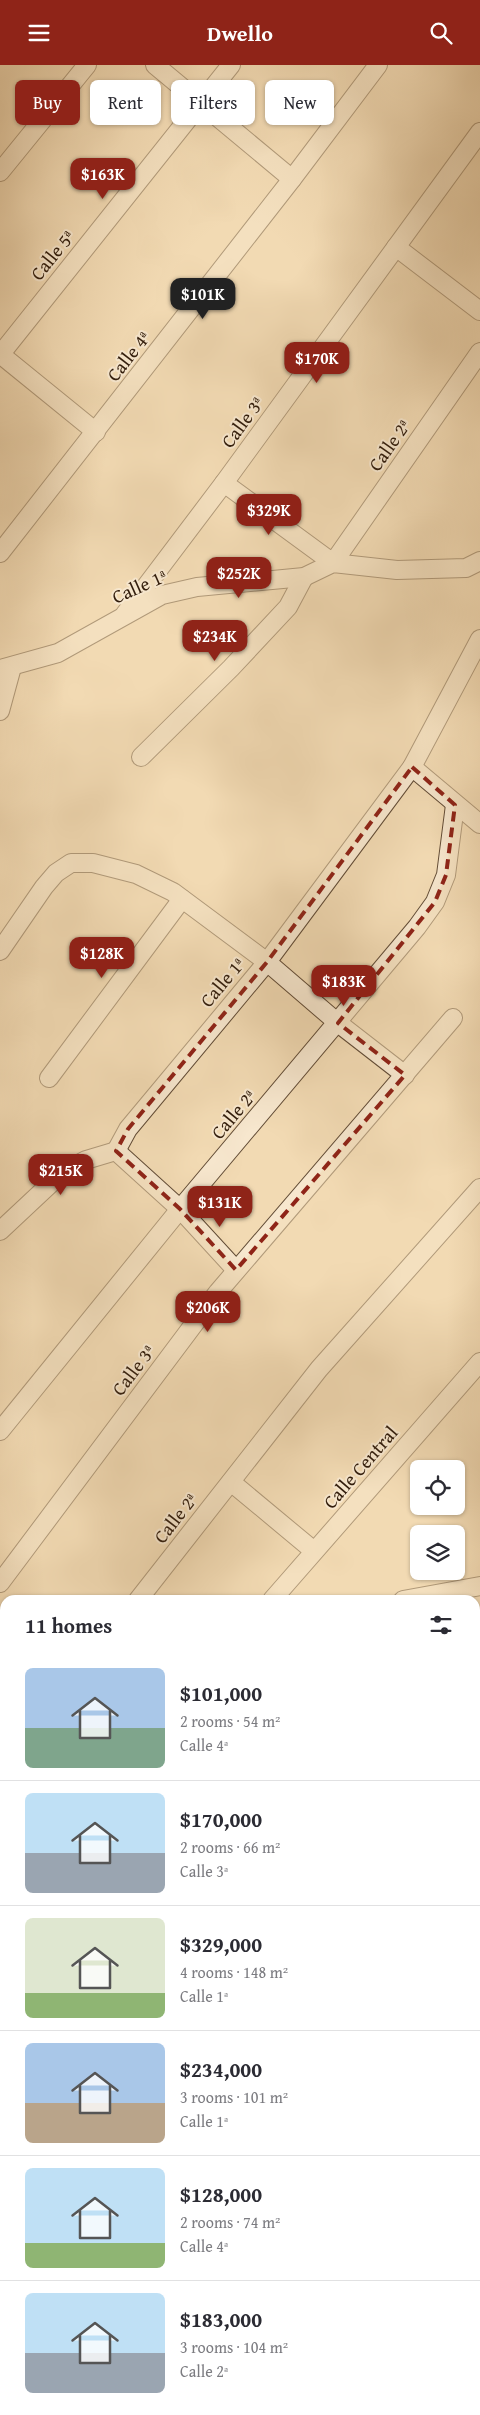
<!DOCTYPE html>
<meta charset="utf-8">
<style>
:root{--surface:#fff;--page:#f7f7f7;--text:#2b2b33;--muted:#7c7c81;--line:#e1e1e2;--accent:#8f2418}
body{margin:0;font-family:"Gentium Book Plus",serif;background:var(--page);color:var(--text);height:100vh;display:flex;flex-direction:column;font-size:19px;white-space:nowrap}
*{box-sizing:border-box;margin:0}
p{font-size:16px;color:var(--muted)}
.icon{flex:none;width:28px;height:28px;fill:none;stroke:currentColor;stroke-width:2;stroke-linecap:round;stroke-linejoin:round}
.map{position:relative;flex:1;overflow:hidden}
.side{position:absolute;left:0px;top:1530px;width:480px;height:820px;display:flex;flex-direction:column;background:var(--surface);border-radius:15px 15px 0 0;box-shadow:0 1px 4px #0004}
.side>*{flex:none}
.guide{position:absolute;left:15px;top:15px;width:450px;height:45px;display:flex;gap:10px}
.controls{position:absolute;left:410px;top:1395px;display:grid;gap:10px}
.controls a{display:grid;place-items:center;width:55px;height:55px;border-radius:8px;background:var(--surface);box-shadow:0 1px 4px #0004;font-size:25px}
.price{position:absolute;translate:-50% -42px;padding:0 11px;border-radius:10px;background:var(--accent);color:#fff;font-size:16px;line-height:32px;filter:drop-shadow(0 1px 2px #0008)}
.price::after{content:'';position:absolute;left:50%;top:30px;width:15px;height:11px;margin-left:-8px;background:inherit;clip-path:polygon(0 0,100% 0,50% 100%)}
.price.current{background:#222;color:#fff}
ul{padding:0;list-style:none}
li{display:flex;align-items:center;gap:15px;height:125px;padding:0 25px}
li+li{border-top:1px solid var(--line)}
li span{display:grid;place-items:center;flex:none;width:140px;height:100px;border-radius:8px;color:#555}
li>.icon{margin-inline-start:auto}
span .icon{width:60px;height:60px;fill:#fffc;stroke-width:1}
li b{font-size:21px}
h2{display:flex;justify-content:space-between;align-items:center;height:60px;padding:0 25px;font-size:21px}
.chip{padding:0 18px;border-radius:8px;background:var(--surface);box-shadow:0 1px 4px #0004;font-size:18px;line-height:45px}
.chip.current{background:var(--accent);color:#fff}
header{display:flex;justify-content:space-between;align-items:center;height:65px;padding:0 25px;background:var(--accent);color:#fff;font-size:22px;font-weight:700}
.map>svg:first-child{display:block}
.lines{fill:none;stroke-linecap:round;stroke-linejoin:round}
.service-casing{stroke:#624c36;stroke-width:11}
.minor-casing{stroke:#624c36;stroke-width:20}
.tertiary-casing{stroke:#624c36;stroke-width:25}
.primary-casing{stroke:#321d0c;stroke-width:30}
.path{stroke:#321d0c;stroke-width:3;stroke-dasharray:4 2.5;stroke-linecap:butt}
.service{stroke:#f7e7ce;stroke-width:9}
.minor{stroke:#f7e7ce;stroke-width:18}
.tertiary{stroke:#f7e7ce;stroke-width:22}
.primary{stroke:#e9bd7a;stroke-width:28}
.marked{fill:none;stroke:#8f2418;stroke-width:4;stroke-dasharray:10 6;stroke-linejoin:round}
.labels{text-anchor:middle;stroke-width:4;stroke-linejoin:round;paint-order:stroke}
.street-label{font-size:19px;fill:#321d0c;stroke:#f7e7ce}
</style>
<header><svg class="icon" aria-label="menu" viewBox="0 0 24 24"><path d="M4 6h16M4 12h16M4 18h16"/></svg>Dwello<svg class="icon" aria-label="search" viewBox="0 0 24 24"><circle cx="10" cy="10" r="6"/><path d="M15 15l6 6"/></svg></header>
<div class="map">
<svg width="480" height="2350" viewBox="0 0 480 2350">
<rect width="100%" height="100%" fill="#f2dab3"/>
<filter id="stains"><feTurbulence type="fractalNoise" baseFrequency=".004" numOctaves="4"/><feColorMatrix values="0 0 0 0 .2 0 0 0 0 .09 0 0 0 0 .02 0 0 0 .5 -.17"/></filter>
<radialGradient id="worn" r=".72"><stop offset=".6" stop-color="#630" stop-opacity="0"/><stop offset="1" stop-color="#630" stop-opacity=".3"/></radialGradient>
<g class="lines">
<defs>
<polyline id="service" points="475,2059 480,2059"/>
<g id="minor">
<polyline points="155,0 292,114"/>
<polyline points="0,107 87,0"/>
<polyline points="396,182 480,246"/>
<polyline points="0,289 96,367"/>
<polyline points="0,290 231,0"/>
<polyline points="224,418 333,498 480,287"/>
<polyline points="0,488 292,114 378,0"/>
<polyline points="125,549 224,418 480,67"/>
<polyline points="0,604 58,588 162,530 197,522 304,512 333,498 397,505 466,503 480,496"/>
<polyline points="0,646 12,602"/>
<polyline points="141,692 231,603 288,542 304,512"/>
<polyline points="412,702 480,759"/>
<polyline points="0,886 44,822 56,808 71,798 93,798 136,809 173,827 267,897 338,958 405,1010"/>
<polyline points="49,1013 182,834"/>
<polyline points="116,1086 128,1064 267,897 412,702 480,574"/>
<polyline points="116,1086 180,1144 236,1205"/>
<polyline points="0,1166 63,1107 86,1095 116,1086"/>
<polyline points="0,1366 180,1144 417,862 435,837 446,810 455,740"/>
<polyline points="231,1417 314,1486"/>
<polyline points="0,1518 218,1227 453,953"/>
<polyline points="138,1535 319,1304 480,1123"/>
<polyline points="272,1535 480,1297"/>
<polyline points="403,1535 480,1521"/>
<polyline points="0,1589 5,1597"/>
<polyline points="0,1619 5,1617"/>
<polyline points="5,1679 1,1703 5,1724"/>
<polyline points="475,1721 480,1714"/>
<polyline points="475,1760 480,1764"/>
</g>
<g id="tertiary">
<polyline points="475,1980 480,1979"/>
<polyline points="0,1981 5,1982"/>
</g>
<g id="primary">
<polyline points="475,2313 480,2312"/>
<polyline points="389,2345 391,2350"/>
</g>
</defs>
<use href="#service" class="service-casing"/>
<use href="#minor" class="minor-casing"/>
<use href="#tertiary" class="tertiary-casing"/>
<use href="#primary" class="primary-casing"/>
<polyline class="path" points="0,2285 5,2283"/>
<use href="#service" class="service"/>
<use href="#minor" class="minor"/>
<use href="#tertiary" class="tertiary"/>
<use href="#primary" class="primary"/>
</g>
<path d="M0 0H480V2350H0ZM412 702 455 740 446 810 435 837 338 958 405 1010 236 1205 180 1144 116 1086 128 1064 267 897Z" fill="#f2dab3" fill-opacity=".55" fill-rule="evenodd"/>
<path class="marked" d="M412 702 455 740 446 810 435 837 338 958 405 1010 236 1205 180 1144 116 1086 128 1064 267 897Z"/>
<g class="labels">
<g class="street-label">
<text transform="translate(52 190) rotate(-51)" y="7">Calle 5ª</text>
<text transform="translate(128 291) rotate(-52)" y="7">Calle 4ª</text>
<text transform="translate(242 357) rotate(-54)" y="7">Calle 3ª</text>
<text transform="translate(389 380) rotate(-55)" y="7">Calle 2ª</text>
<text transform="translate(139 521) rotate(-24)" y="7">Calle 1ª</text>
<text transform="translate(222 917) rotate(-50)" y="7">Calle 1ª</text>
<text transform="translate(233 1049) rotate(-50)" y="7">Calle 2ª</text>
<text transform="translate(133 1305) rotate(-53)" y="7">Calle 3ª</text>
<text transform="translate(360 1402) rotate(-49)" y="7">Calle Central</text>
<text transform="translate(175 1453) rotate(-52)" y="7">Calle 2ª</text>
</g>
</g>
<rect width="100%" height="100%" filter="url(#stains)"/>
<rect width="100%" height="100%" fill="url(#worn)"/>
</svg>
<div class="controls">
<a><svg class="icon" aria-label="locate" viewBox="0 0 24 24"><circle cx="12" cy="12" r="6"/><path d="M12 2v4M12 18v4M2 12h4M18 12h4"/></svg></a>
<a><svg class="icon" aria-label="layers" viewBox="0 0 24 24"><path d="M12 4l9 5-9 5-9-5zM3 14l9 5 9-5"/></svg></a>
</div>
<b class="price" style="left:103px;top:135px">$163K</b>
<b class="price current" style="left:203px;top:255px">$101K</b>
<b class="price" style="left:317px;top:319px">$170K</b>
<b class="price" style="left:269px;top:471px">$329K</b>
<b class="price" style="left:239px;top:534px">$252K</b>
<b class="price" style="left:215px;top:597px">$234K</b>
<b class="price" style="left:102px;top:914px">$128K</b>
<b class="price" style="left:344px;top:942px">$183K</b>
<b class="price" style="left:61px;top:1131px">$215K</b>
<b class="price" style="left:220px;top:1163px">$131K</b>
<b class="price" style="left:208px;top:1268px">$206K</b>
<div class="guide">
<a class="chip current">Buy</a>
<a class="chip">Rent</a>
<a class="chip">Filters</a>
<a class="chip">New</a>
</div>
<section class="side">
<h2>11 homes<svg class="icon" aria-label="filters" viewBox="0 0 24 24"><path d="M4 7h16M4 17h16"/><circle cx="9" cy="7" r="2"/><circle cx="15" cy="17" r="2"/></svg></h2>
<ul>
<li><span style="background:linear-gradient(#a9c7e8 60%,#7fa58c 0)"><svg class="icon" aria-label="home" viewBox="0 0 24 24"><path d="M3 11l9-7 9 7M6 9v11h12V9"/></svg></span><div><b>$101,000</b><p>2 rooms · 54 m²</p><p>Calle 4ª</p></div></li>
<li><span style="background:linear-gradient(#bfe0f5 60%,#9aa5b1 0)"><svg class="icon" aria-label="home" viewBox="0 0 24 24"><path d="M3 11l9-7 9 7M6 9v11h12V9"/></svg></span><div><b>$170,000</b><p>2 rooms · 66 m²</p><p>Calle 3ª</p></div></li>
<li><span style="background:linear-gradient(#dfe7d0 75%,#8fb573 0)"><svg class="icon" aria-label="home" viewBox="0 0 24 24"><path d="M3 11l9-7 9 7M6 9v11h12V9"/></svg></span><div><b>$329,000</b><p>4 rooms · 148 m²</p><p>Calle 1ª</p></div></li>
<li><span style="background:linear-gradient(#a9c7e8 60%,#b9a48a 0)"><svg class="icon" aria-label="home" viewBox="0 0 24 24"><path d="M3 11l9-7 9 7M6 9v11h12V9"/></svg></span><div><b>$234,000</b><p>3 rooms · 101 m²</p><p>Calle 1ª</p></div></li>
<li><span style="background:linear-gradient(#bfe0f5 75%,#8fb573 0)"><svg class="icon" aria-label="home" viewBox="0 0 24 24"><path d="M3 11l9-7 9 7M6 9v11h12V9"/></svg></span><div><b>$128,000</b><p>2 rooms · 74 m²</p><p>Calle 4ª</p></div></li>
<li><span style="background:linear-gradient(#bfe0f5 60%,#9aa5b1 0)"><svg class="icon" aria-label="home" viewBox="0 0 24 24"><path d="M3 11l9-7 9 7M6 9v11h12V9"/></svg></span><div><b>$183,000</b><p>3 rooms · 104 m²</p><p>Calle 2ª</p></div></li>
</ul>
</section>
</div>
